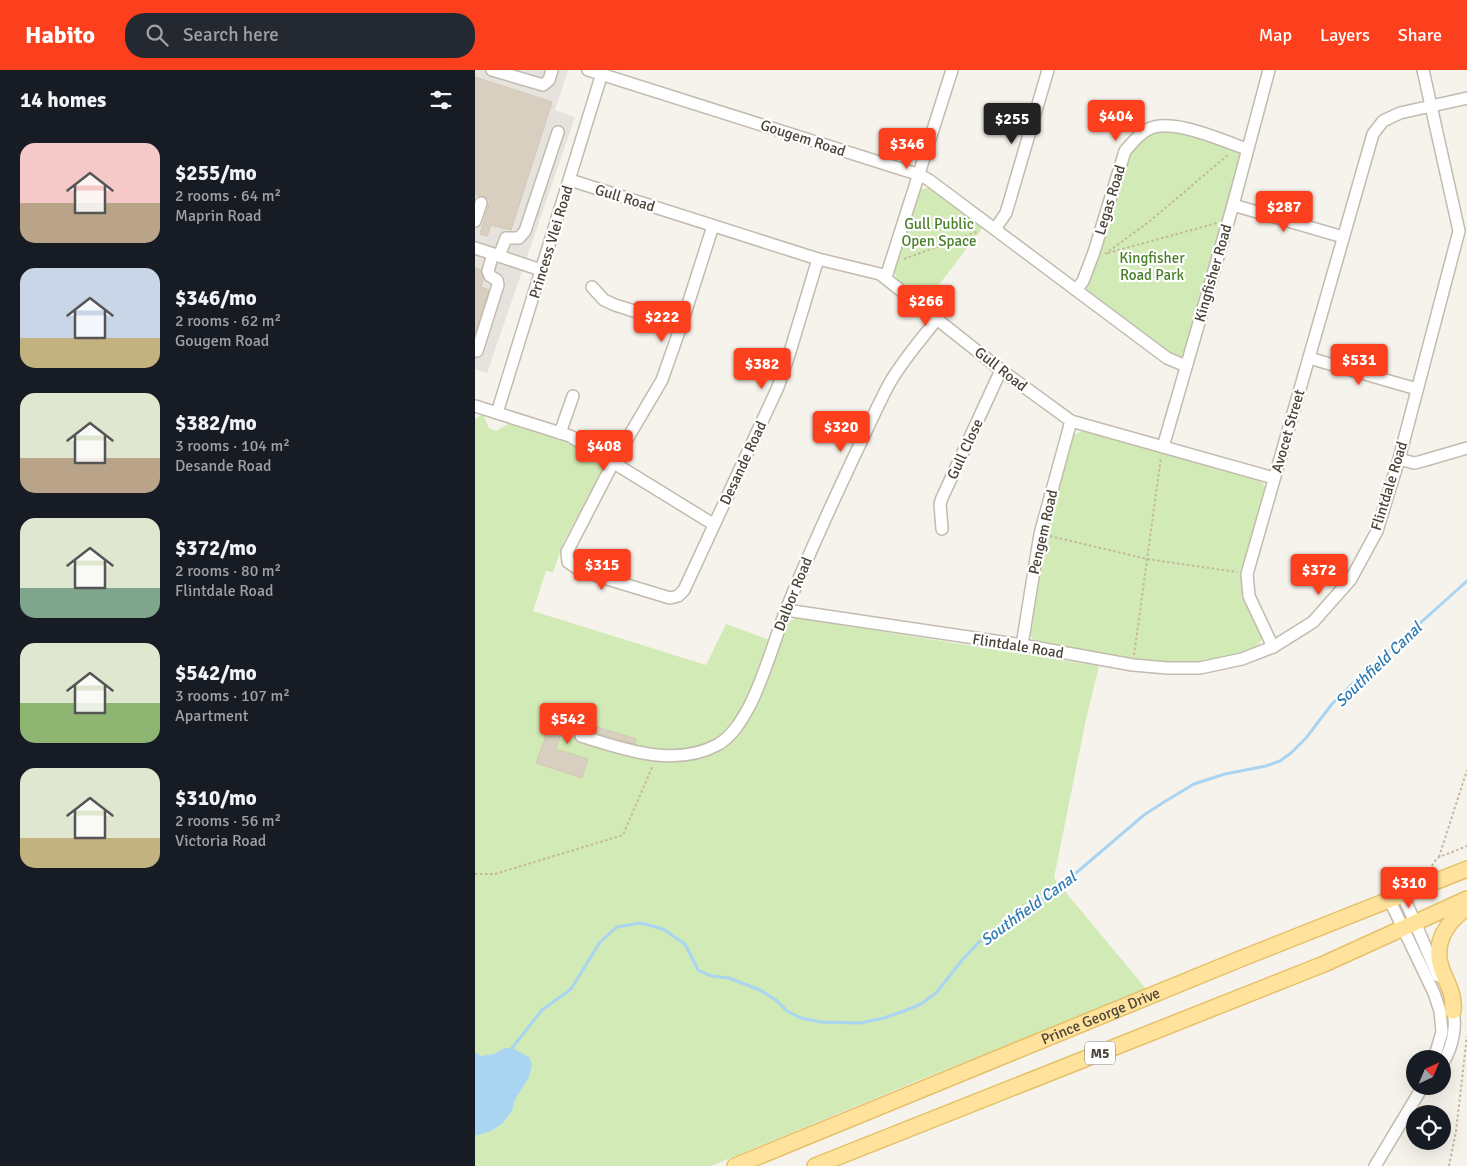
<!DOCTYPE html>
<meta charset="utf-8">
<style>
:root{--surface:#171b24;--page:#242831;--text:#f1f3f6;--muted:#9ea1a6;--accent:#fc3f1d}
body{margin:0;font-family:Signika,sans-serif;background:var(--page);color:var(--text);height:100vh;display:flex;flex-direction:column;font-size:19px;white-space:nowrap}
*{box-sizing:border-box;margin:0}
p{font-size:16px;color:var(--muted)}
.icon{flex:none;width:28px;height:28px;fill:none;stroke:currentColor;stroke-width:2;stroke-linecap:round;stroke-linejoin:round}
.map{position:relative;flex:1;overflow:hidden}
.details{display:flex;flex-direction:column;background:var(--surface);width:475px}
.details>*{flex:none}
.needle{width:32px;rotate:44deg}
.fabs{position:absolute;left:931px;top:980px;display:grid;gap:10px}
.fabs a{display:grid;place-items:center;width:45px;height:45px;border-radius:50%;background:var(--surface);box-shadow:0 5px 20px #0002;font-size:25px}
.price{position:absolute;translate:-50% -42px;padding:0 11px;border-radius:5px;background:var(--accent);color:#fff;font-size:16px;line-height:32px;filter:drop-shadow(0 1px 2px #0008)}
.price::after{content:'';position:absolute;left:50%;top:30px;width:15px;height:11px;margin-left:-8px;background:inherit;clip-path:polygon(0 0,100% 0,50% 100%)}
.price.selected{background:#222;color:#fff}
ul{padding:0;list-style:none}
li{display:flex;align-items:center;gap:15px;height:125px;padding:0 20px}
li span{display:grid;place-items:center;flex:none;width:140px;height:100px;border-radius:15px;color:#555}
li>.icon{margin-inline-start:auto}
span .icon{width:60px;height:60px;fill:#fffc;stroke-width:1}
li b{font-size:21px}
h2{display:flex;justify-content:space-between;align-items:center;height:60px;padding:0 20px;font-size:21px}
header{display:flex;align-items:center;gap:30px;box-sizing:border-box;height:70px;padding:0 25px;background:var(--accent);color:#fff}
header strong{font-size:24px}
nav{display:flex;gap:28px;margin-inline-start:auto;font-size:18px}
.search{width:350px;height:45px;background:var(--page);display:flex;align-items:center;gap:12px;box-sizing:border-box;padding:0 18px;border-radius:20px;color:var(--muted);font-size:19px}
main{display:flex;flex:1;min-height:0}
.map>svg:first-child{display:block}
.industrial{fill:#e6e2dd}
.green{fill:#d2eab5}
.water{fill:#a9d4f2}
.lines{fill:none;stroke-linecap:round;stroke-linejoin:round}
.stream{stroke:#a9d4f2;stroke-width:3}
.building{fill:#d8cfc1;stroke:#d3c7b4}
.minor-casing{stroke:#c2bbae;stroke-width:14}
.major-casing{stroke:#e6c16a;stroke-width:18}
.path{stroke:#c4b79f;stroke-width:2;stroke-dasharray:2.5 2.5;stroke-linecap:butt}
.minor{stroke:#fff;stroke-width:11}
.major{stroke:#ffe39c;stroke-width:15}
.labels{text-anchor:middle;stroke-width:4.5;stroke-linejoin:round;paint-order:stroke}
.shield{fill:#fff;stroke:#817c74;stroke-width:1}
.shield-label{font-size:14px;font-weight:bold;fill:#4b4439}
.street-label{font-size:15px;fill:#4b4439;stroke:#fff}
.park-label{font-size:15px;fill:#4a7f2a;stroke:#fff}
.water-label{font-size:16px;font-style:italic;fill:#2e7ab2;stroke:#fff}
</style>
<header>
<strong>Habito</strong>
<div class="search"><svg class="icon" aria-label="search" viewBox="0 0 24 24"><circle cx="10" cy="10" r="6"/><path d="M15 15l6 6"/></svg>Search here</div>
<nav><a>Map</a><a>Layers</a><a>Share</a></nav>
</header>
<main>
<section class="details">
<h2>14 homes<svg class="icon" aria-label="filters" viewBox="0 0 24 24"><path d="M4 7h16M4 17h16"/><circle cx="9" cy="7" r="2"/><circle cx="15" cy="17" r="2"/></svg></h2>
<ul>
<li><span style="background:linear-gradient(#f6c9c9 60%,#b9a48a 0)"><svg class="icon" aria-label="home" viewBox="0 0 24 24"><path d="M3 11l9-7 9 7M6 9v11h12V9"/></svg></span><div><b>$255/mo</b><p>2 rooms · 64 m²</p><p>Maprin Road</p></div></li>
<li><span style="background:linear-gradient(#c9d6e8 70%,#c2b280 0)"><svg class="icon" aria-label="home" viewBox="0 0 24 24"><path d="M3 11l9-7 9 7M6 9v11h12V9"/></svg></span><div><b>$346/mo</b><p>2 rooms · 62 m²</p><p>Gougem Road</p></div></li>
<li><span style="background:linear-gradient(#dfe7d0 65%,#b9a48a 0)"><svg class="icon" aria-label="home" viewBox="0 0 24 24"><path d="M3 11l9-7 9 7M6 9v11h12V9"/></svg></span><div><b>$382/mo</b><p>3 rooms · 104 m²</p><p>Desande Road</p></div></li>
<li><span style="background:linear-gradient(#dfe7d0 70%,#7fa58c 0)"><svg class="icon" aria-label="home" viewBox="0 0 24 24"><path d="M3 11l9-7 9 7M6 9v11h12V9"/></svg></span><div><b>$372/mo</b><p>2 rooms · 80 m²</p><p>Flintdale Road</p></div></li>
<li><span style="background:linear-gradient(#dfe7d0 60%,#8fb573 0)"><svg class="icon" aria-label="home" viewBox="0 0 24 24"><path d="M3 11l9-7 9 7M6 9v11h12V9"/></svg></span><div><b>$542/mo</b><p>3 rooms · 107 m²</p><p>Apartment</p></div></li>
<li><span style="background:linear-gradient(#dfe7d0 70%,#c2b280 0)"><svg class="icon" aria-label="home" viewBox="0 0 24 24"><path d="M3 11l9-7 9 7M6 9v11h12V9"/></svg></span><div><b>$310/mo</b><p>2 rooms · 56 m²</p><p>Victoria Road</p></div></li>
</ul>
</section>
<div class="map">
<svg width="992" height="1096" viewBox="0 0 992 1096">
<rect width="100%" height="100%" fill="#f6f3ec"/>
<polygon class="industrial" points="0,0 93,0 80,40 100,47 12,303 0,299"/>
<g class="green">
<polygon points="687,55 772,79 711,296 601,220 650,81"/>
<polygon points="453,118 456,118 509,156 450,233 424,212 421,208 419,200 442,124 447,119"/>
<path d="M8 344 14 358 21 361 35 353 93 372 122 389 126 396V404L89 471 78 502 71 501 58 541 231 595 251 554 303 573C308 560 308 552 322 548L624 596 611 649 579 808 672 920 439 1012 236 1096H0V1066L16 1061 27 1054 37 1041 40 1030 54 1007 30 978 19 984 5 986 0 982V349Z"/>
<path d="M607 361 781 409 788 413 791 419 767 513 768 525 787 566C786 581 768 584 755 587 741 590 727 593 713 593 666 595 612 582 565 574L559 571 554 563 567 479 575 443 598 365Z"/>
</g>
<polygon class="water" points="30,978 37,978 54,987 57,995 54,1007 40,1030 37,1041 27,1054 16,1061 0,1066 0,982 5,986 19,984"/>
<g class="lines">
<polyline class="stream" points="37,978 67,940 96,919 125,872 142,857 165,853 188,859 210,874 223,900 236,906 254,908 285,920 301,930 312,941 326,948 346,952 385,953 409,948 429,941 446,934 462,922 488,889 506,870 523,857 570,827 594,809 669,745 689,732 719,714 750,704 791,696 805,691 816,683 831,668 857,634 875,616 992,511"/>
</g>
<g class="building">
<polygon points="0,7 77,32 36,160 16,155 12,166 5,164 15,130 8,126 0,125"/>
<polygon points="0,198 6,200 8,209 6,217 14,220 0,263"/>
<polygon points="70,641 161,669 160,674 108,659 101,660 88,656 81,679 113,689 107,708 61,693 76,652 66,649"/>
</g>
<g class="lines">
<defs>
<g id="minor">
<polyline points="17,0 68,15 74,10 77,0"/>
<polyline points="113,0 445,105 454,110 692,288 711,296"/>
<polyline points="95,110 343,189 405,204 526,300 596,351 799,408"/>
<polyline points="758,135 868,167"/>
<polyline points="0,151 6,133"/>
<polyline points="238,156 206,256 187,310 138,393 92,482 93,492 106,501 195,528 203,526 209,520 303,317 314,285 343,189"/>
<polyline points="520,159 531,143 573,0"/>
<polyline points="0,178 66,200"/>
<polyline points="24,186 31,168 44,168 50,161 83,62"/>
<polyline points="411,207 477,0"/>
<polyline points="117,217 129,230 140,235 206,256"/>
<path d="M601 220 608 211 619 182 650 81C657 73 663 65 672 60 695 46 748 71 772 79"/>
<polyline points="2,281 23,215 22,210 15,206 13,201 18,184"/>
<polyline points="834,288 942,319"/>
<polyline points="0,336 95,366 238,454"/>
<polyline points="22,343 128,0"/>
<polyline points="85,363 98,326"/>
<polyline points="688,377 758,135 794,0"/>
<polyline points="924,389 939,393 944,392 992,378"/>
<polyline points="467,459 465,434 467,428 526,300"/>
<polyline points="311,540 547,575 658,595 692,598 725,598 767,589 798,577 838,552 876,509 902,461 924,389 984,161 948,0"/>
<polyline points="547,575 565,464 596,351"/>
<polyline points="798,577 774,526 772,504 898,64 908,51 925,43 992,28"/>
<path d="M106 666C148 679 199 698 242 675 257 667 267 650 275 635 290 605 299 571 311 540 331 490 354 440 377 391 389 366 400 341 413 316 426 292 445 271 462 249"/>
<polyline points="928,825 963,906"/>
<polyline points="915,831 959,923 965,941 967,962 959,989"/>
<path d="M968 993C978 976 983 953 976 935"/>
<polyline points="900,1096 948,1016"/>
</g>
<g id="major">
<path d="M978 941C980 924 971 912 966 897 958 873 972 851 992 838"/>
<path id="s1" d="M260 1096 765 889 992 799"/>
<polyline points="340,1096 849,894 992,829"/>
</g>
</defs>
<use href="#minor" class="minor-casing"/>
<use href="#major" class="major-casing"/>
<g class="path">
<polyline points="633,183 742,153"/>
<polyline points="630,184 675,151 754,84"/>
<polyline points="429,189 504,161"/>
<polyline points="575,466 672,489 762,502"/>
<polyline points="659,585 686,387"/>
<polyline points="964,787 992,700"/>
<polyline points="954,800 962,788 992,776"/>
<polyline points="0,804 20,804 148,765 178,695"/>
<polyline points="974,1096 981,1061 992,966"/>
</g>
<use href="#minor" class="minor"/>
<use href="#major" class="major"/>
</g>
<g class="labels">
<rect class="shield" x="610" y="971.5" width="30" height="23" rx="4"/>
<g class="shield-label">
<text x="625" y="988">M5</text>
</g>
<g class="street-label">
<text transform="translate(328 68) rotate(18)" y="5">Gougem Road</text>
<text transform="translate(150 128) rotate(17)" y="5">Gull Road</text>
<text transform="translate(635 130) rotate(-73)" y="5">Legas Road</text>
<text transform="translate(76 172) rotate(-73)" y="5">Princess Vlei Road</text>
<text transform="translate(738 203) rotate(-74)" y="5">Kingfisher Road</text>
<text transform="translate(526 299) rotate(38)" y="5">Gull Road</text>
<text transform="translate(813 361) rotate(-74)" y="5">Avocet Street</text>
<text transform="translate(490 379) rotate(-65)" y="5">Gull Close</text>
<text transform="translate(268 393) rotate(-65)" y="5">Desande Road</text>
<text transform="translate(914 416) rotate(-73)" y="5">Flintdale Road</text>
<text transform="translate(568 462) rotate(-77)" y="5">Pengem Road</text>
<text transform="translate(318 524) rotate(-68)" y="5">Dalbor Road</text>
<text transform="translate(543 576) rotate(9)" y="5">Flintdale Road</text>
<text dy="5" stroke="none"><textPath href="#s1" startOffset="395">Prince George Drive</textPath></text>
</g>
<g class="park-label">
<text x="464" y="159">Gull Public<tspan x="464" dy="17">Open Space</tspan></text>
<text x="677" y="193">Kingfisher<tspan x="677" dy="17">Road Park</tspan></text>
</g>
<g class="water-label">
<text transform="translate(903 594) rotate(-44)" y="6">Southfield Canal</text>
<text transform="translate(553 838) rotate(-36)" y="6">Southfield Canal</text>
</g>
</g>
</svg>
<div class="fabs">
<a><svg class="needle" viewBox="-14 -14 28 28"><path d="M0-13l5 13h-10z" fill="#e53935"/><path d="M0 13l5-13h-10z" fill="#9ea1a6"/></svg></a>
<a><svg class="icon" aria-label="locate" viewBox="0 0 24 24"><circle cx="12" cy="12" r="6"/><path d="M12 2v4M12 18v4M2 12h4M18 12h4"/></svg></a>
</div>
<b class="price" style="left:641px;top:72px">$404</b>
<b class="price selected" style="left:537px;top:75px">$255</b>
<b class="price" style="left:432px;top:100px">$346</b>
<b class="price" style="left:809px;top:163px">$287</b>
<b class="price" style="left:451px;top:257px">$266</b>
<b class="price" style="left:187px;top:273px">$222</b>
<b class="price" style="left:884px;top:316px">$531</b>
<b class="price" style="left:287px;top:320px">$382</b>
<b class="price" style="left:366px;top:383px">$320</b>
<b class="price" style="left:129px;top:402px">$408</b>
<b class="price" style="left:127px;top:521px">$315</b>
<b class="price" style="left:844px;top:526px">$372</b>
<b class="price" style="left:93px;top:675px">$542</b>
<b class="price" style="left:934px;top:839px">$310</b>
</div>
</main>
